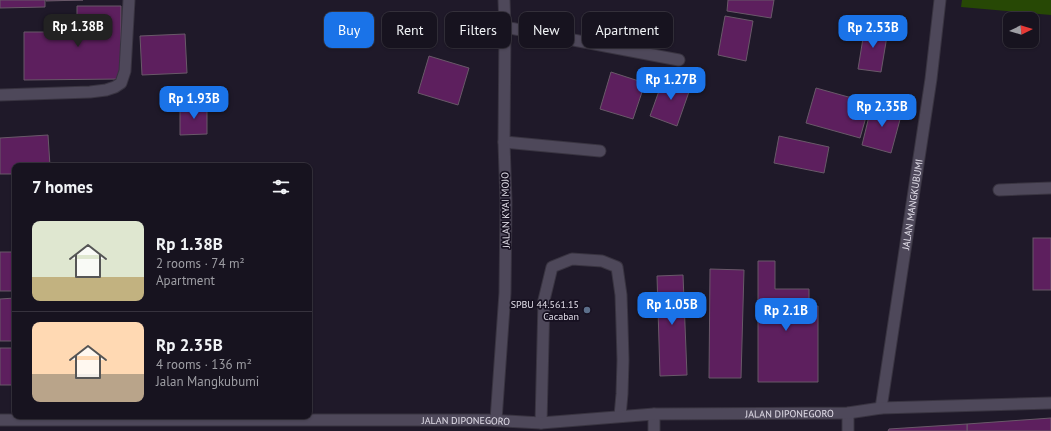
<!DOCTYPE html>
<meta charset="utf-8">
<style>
:root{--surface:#17131f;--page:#201c28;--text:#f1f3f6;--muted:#9e9ea4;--line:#36323d;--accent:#1a73e8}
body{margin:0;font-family:"PT Sans",sans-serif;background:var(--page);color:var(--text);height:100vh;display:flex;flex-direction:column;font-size:15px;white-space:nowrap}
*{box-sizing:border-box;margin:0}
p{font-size:13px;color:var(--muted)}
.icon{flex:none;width:22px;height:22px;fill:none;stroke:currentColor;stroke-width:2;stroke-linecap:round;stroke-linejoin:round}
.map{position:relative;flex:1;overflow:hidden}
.drawer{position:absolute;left:12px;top:163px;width:300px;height:256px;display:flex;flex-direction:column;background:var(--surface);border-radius:8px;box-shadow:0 1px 3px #0004,0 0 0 1px var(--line)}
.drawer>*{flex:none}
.banner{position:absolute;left:324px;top:12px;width:380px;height:36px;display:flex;gap:8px}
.needle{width:26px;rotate:85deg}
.buttons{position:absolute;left:1003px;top:12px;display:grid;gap:8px}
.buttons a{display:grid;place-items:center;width:36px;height:36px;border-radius:8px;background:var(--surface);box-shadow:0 1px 3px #0004,0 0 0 1px var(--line);font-size:20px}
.price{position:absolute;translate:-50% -34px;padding:0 9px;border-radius:8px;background:var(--accent);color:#fff;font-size:13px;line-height:26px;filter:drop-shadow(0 1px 2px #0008)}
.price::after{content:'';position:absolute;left:50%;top:24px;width:12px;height:9px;margin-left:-6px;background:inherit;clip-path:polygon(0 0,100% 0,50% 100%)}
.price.active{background:#222;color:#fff}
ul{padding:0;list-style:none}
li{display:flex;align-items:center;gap:12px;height:100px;padding:0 20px}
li+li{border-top:1px solid var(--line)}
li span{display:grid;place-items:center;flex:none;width:112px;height:80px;border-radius:8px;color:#555}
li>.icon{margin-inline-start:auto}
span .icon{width:48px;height:48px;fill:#fffc;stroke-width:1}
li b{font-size:17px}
h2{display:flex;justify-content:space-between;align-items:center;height:48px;padding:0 20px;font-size:17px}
.pill{padding:0 14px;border-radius:8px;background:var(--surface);box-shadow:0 1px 3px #0004,0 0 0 1px var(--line);font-size:14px;line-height:36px}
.pill.active{background:var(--accent);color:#fff}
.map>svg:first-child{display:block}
.green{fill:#274805}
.building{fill:#5d1f5e;stroke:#695969}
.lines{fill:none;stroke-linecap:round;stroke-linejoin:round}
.service-casing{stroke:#393441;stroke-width:13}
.minor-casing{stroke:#393441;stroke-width:13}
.tertiary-casing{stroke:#393441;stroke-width:13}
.secondary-casing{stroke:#393441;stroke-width:13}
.service{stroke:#4e485a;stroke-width:11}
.minor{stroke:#4e485a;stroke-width:11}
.tertiary{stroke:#4e485a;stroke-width:11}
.secondary{stroke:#4e485a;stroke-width:11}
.service-dot{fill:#5c6f8a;stroke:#161020;stroke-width:1.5}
.labels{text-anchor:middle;stroke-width:3.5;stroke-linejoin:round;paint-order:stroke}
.street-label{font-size:10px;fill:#e2dee9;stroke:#161020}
.poi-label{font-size:10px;fill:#e2dee9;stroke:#161020;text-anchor:end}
</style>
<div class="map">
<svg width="1051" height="431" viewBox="0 0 1051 431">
<rect width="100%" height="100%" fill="#1f1929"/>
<polygon class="green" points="962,0 1051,0 1051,15 961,7"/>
<g class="building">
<polygon points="0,0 45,0 45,7 0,8"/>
<polygon points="46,0 83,0 46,1"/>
<polygon points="728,0 774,0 771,18 727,11"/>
<polygon points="77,6 121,6 121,79 24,80 24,32 77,32"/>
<polygon points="725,16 753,21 746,61 718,55"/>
<polygon points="865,26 888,30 881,72 858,69"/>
<polygon points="185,34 187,73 142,75 140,36"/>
<polygon points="429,56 469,68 458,105 418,93"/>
<polygon points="611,72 645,83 633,119 600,109"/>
<polygon points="664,77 691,86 677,126 650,116"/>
<polygon points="816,88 870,103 860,138 806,123"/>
<polygon points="872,104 902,112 891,153 862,145"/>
<polygon points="207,106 207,134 180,135 180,107"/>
<polygon points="48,135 50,166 15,166 15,174 0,174 0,138"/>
<polygon points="779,136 829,147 824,173 774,163"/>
<rect x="1033" y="238" width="18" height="52"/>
<rect x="0" y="252" width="15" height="39"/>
<polygon points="758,261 775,261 775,289 809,289 809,306 818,306 818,382 758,382"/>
<polygon points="710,269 744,270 741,378 709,378"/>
<polygon points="683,275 687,375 660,376 657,276"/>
<polygon points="15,298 15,341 0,341 0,299"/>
<rect x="0" y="348" width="15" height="37"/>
<polygon points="1051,418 1051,431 967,431 967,424"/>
<polygon points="967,424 967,431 888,431 889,429"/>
</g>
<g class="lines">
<defs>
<g id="service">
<polyline points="504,142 600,151"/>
<polyline points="999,190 1051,188"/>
<polyline points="654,414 654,431"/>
<polyline points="541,423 544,300 552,267 572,259 602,261 617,267 621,295 622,325 623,360 622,394 620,416"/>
</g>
<g id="minor">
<polyline points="505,27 679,60"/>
<polyline points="0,95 90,92 106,90 115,87 121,83 125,71 129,0"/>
<path id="s1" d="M881 408 931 79 940 0"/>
<polyline points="848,431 848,413"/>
</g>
<polyline id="tertiary" points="496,420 505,293 506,202 504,142 505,27 504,0"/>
<g id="secondary">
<path id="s2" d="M0 420H488L541 423 654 414 848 413 881 408 1051 403"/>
</g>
</defs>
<use href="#service" class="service-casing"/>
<use href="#minor" class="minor-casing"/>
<use href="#tertiary" class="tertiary-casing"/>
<use href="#secondary" class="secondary-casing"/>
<use href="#service" class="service"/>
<use href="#minor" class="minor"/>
<use href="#tertiary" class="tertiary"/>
<use href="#secondary" class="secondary"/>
</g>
<circle class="service-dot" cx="587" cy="310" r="4"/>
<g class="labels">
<g class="street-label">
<text dy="4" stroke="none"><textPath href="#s1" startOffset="206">JALAN MANGKUBUMI</textPath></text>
<text transform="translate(505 210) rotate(-91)" y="4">JALAN KYAI MOJO</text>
<text dy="4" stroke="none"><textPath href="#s2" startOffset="790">JALAN DIPONEGORO</textPath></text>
<text dy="4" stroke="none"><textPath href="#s2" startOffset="466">JALAN DIPONEGORO</textPath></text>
</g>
<g class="poi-label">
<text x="579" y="308">SPBU 44.561.15<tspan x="579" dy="12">Cacaban</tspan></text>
</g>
</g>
</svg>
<div class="buttons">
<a><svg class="needle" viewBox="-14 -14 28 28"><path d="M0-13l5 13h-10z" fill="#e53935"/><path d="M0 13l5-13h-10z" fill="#9e9ea4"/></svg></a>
</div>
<b class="price active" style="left:78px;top:48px">Rp 1.38B</b>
<b class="price" style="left:873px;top:49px">Rp 2.53B</b>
<b class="price" style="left:671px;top:101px">Rp 1.27B</b>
<b class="price" style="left:194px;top:120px">Rp 1.93B</b>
<b class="price" style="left:882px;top:128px">Rp 2.35B</b>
<b class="price" style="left:672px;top:326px">Rp 1.05B</b>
<b class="price" style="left:786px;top:332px">Rp 2.1B</b>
<div class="banner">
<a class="pill active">Buy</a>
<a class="pill">Rent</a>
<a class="pill">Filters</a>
<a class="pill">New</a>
<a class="pill">Apartment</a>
</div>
<section class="drawer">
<h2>7 homes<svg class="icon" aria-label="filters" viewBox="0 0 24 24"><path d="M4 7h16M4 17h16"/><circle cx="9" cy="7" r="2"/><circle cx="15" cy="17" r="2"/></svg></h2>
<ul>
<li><span style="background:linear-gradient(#dfe7d0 70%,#c2b280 0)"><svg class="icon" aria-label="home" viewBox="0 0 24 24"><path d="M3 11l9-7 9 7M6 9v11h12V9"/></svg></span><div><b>Rp 1.38B</b><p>2 rooms · 74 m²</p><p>Apartment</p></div></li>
<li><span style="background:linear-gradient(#ffd9b3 65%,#b9a48a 0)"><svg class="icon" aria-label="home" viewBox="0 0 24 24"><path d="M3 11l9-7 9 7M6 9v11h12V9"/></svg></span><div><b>Rp 2.35B</b><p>4 rooms · 136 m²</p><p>Jalan Mangkubumi</p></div></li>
</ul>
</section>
</div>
